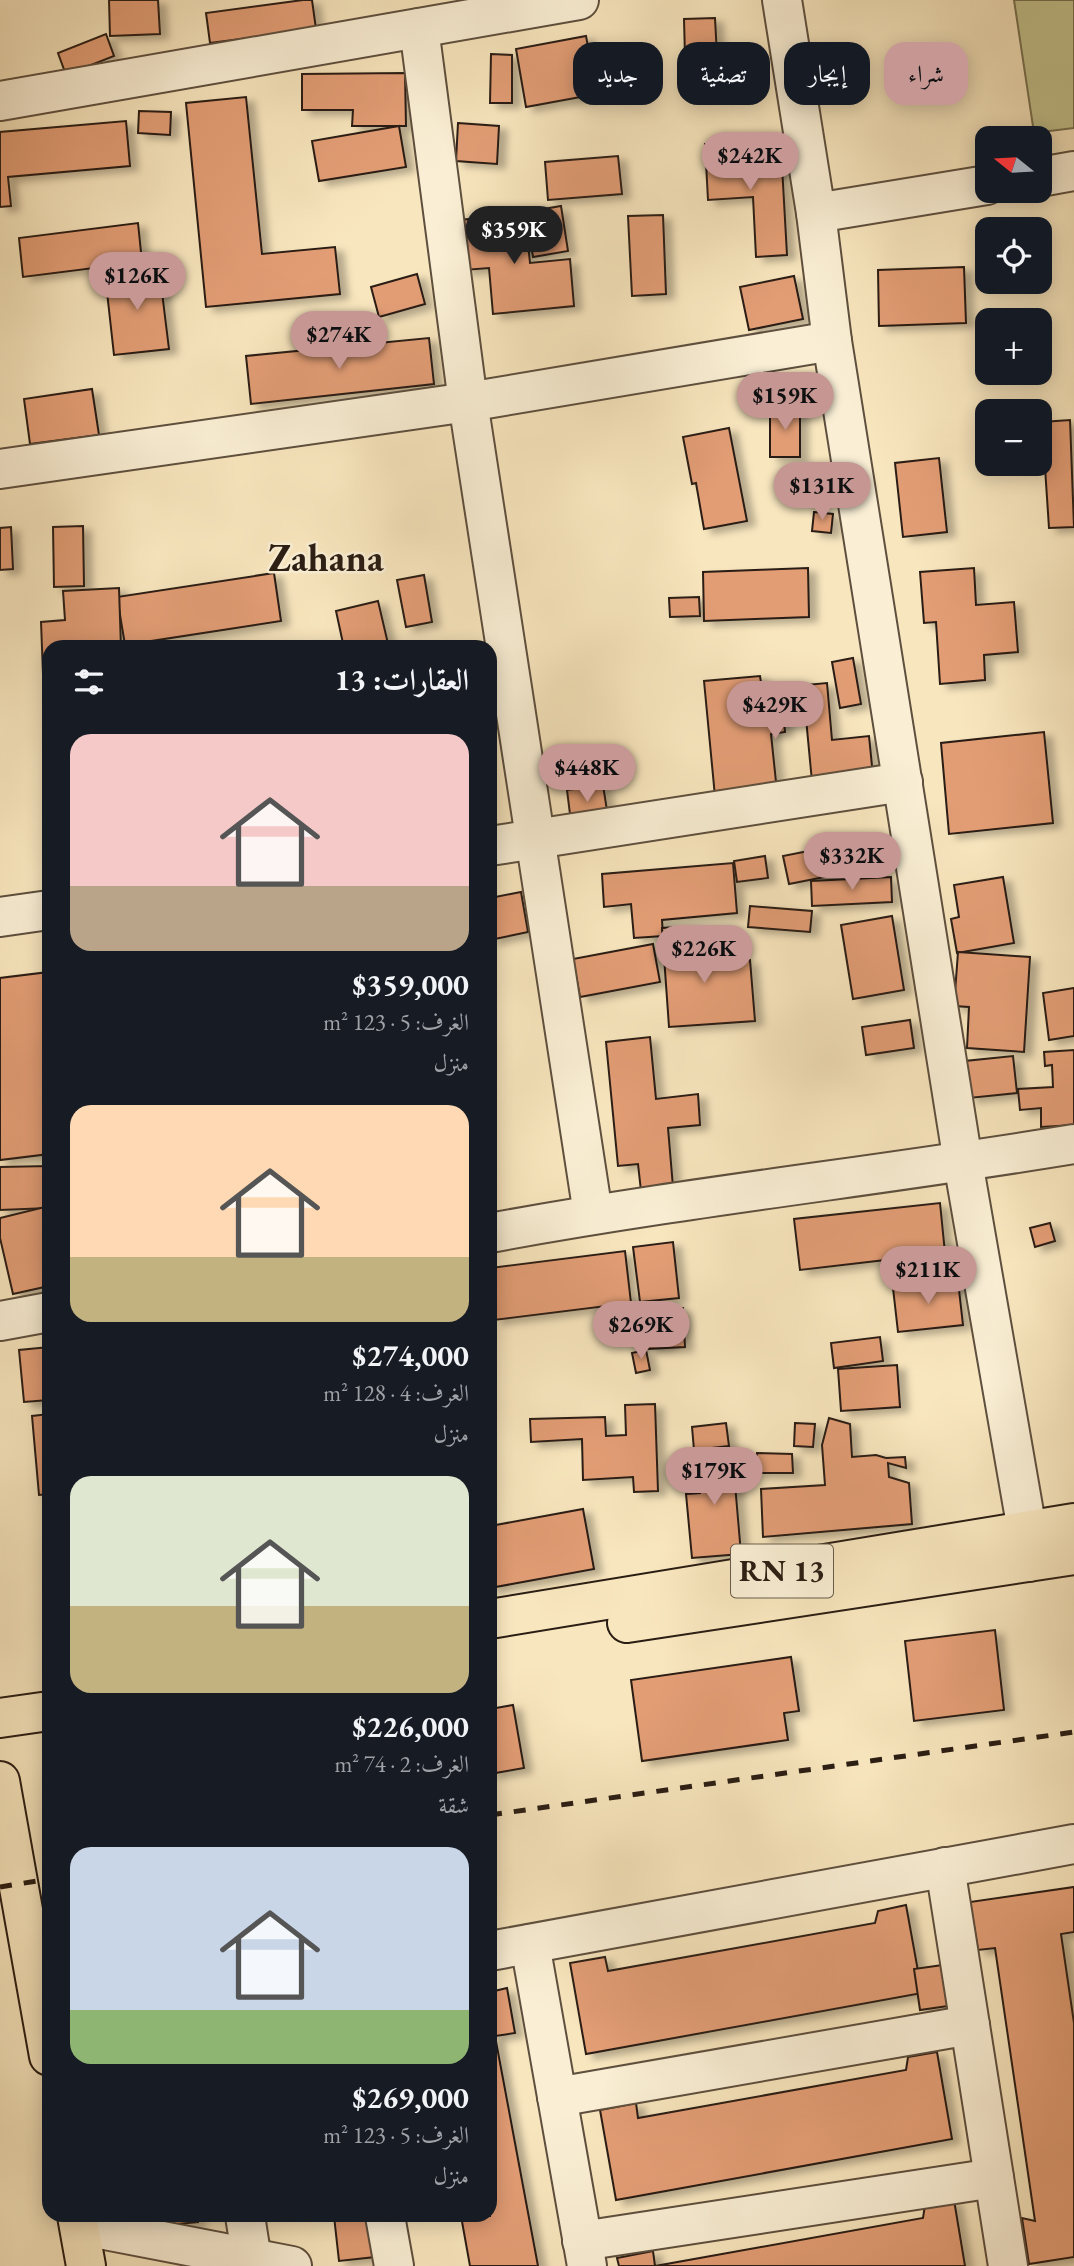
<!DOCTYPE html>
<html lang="ar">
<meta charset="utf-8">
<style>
:root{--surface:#171b24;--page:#242831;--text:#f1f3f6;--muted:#9ea1a6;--accent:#c59692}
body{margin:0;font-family:"EB Garamond",Amiri,serif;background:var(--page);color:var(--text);direction:rtl;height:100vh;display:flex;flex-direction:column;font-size:26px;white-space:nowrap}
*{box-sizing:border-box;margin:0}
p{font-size:23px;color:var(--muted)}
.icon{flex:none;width:38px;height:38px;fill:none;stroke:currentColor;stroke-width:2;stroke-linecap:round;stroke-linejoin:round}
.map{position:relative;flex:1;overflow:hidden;direction:ltr}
.drawer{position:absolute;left:42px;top:640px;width:455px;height:1582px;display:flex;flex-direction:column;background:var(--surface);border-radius:21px;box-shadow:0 4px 18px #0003;direction:rtl}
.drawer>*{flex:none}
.top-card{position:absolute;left:518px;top:42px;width:450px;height:63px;direction:rtl;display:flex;gap:14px}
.needle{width:46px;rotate:288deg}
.fabs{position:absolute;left:975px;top:126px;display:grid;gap:14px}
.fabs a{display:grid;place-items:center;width:77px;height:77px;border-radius:14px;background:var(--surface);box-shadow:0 4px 18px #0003;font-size:35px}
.price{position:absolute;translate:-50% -60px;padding:0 16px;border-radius:24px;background:var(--accent);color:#111;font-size:23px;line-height:46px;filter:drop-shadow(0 2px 4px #0008)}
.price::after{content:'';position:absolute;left:50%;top:42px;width:21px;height:16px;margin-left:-10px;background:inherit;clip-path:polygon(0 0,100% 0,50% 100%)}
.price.active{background:#222;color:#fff}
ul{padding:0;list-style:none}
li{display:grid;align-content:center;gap:14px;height:371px;padding:0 28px}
li span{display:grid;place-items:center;height:217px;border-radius:21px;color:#555}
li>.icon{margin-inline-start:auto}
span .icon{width:126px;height:126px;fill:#fffc;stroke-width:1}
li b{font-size:30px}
h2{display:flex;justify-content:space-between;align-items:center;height:84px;padding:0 28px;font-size:30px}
.chip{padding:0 24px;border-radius:21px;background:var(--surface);box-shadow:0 4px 18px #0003;font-size:24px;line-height:63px}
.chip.active{background:var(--accent);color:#111}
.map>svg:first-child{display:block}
.green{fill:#c2c38e;stroke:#767050;stroke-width:2}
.building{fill:#e29d75;stroke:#2a1d13;stroke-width:2;filter:url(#shadow)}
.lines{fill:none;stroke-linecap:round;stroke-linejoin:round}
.minor-casing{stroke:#5e4f3e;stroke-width:42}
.major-casing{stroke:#2a1d13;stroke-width:42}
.highway-casing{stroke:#2a1d13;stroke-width:42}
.minor{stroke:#faefd5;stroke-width:38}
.major{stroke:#f8e6be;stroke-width:38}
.highway{stroke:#f8e6be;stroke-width:38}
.rail{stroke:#2a1d13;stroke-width:5;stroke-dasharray:12 12;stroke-linecap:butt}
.labels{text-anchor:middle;stroke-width:5;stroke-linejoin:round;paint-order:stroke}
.shield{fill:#faefd5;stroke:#685c4d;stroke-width:2}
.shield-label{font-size:30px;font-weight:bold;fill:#2a1d13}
.district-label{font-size:38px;font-weight:bold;fill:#2a1d13;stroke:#faefd5}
</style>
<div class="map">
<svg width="1074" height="2266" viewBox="0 0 1074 2266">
<defs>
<filter id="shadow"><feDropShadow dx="8" dy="4.5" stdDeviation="3.5" flood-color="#0004"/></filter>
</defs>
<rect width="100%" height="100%" fill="#f8e6be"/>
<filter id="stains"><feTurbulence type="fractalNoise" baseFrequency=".00286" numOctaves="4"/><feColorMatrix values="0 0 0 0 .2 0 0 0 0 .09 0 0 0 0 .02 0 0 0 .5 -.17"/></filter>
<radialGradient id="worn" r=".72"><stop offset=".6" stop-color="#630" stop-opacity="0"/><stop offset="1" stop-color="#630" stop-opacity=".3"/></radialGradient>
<polygon class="green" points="1014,0 1074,0 1074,128 1034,133"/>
<g class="building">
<polygon points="109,0 158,0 160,34 110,36"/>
<polygon points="303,0 312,0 316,29 210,43 206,13"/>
<polygon points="715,18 717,56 685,57 684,19"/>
<polygon points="106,34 114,56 66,75 58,53"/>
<polygon points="586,36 597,94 526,107 516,49"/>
<polygon points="491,54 512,55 512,103 490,103"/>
<polygon points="405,73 406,126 352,126 353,110 302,110 302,74"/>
<polygon points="246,97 262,254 335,247 340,294 206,307 186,103"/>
<polygon points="139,111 171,112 170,135 138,133"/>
<polygon points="126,121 130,166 8,177 11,206 0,207 0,132"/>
<polygon points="458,123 499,126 497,164 456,161"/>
<polygon points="399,126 406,167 319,181 312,141"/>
<polygon points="752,142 754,168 782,166 787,255 756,257 753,197 708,200 705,144"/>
<polygon points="618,156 622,194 548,200 545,162"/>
<polygon points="561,206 568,251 533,257 526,212"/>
<polygon points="525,214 530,263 570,259 574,306 493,314 489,268 464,270 459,220"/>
<polygon points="663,215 666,294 632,296 628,216"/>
<polygon points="138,223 142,262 23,277 19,238"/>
<polygon points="964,267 966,323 879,326 878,270"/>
<polygon points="159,268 169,349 114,355 105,274"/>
<polygon points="417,274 425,304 379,317 371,287"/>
<polygon points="794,276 803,319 749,330 740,287"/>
<polygon points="429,338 434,384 251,404 246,356"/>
<polygon points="92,389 99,435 30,444 24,399"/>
<rect x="770" y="408" width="30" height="49"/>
<polygon points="1070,420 1074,527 1049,528 1042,422"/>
<polygon points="729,428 747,521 704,529 696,483 692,484 683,437"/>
<polygon points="939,458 947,532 903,537 895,463"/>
<polygon points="814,512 833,514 831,533 812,531"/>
<polygon points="83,526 84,586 54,587 53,527"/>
<polygon points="11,527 13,569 0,570 0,528"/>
<polygon points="808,568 809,617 704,621 703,572"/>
<polygon points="974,568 976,605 1014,602 1018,652 984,655 985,680 940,684 936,622 924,623 920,572"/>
<polygon points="274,573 281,621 125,645 117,597"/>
<polygon points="424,575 432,622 406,627 397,580"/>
<polygon points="119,588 121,648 49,648 49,778 47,778 41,622 65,620 63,591"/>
<polygon points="699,597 700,616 670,617 669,598"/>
<polygon points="378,601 389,648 344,648 336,611"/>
<polygon points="853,658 861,704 840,708 832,662"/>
<polygon points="760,676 762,689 827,683 832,740 869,736 874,786 813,792 805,708 783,711 785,732 771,734 778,801 716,807 704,681"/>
<polygon points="1044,732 1053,823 949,834 941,743"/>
<polygon points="603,785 608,817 571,822 567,790"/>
<polygon points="869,839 875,867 789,884 783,856"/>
<polygon points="765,856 768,878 737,882 734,861"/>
<polygon points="733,863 737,913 662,920 663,936 634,938 631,904 604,907 602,874"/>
<polygon points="891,877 892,902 812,906 811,881"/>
<polygon points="1003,877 1014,943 957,953 951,919 959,917 954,885"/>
<polygon points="521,892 528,932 490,940 490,898"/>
<polygon points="750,906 812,911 810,932 748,927"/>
<polygon points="892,916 904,990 853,999 841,925"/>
<polygon points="693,926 695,964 750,960 755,1021 669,1027 662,928"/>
<polygon points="653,944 660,982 580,997 573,959"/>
<polygon points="958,952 1030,957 1024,1052 967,1048 969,1007 954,1006"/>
<polygon points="49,972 49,1154 0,1160 0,978"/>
<polygon points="1074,988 1074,1036 1049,1040 1043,993"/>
<polygon points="910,1020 914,1048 866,1055 862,1027"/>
<polygon points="650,1037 656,1099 698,1094 700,1125 668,1128 673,1187 641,1191 638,1164 618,1166 606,1042"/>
<polygon points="1074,1050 1074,1125 1041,1127 1041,1108 1020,1110 1018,1089 1053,1087 1052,1065 1045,1066 1044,1052"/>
<polygon points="1013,1056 1017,1093 969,1098 965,1061"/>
<polygon points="49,1166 49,1208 0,1210 0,1167"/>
<polygon points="940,1203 945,1253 800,1270 794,1219"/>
<polygon points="49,1206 49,1262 43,1263 49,1286 13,1294 0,1238 0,1218"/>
<polygon points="1050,1223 1055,1241 1035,1247 1030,1228"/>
<polygon points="673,1242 679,1298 640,1302 633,1247"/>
<polygon points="625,1251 631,1303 494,1320 490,1268"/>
<polygon points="958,1281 963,1325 898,1332 893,1288"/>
<polygon points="683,1308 685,1347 648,1349 646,1310"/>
<polygon points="880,1337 883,1361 834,1368 831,1343"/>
<polygon points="49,1347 49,1400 24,1402 19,1350"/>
<polygon points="646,1350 650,1370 636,1373 632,1353"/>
<polygon points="897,1365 900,1407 841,1411 838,1369"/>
<polygon points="655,1404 658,1491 634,1492 633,1477 583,1480 582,1439 531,1442 530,1419 605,1417 606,1436 626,1435 625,1405"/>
<polygon points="49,1414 49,1494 39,1495 32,1416"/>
<polygon points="829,1418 850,1424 852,1457 876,1455 886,1458 905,1457 906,1468 888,1463 889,1477 909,1483 912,1524 763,1537 761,1489 825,1485 822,1445"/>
<polygon points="726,1423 729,1446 694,1450 692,1427"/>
<polygon points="795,1423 815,1424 813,1447 794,1446"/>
<polygon points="732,1449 741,1554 692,1558 686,1494 700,1493 697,1452"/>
<polygon points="757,1453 792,1454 793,1473 756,1473"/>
<polygon points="583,1509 594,1569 490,1588 490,1526"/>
<polygon points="995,1630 1004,1710 914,1721 905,1641"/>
<polygon points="791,1657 799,1711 784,1713 788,1740 642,1761 631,1680"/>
<polygon points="513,1705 524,1768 490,1774 490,1709"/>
<polygon points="1074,1887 1074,1932 1061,1934 1074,2023 1074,2257 1029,2264 1022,2218 1035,2221 995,1948 978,1950 970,1902"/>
<polygon points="906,1905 922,1993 586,2054 570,1963 605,1957 608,1971 875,1923 878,1911"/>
<polygon points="950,1964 955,2005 920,2010 914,1969"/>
<polygon points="507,1988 515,2033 495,2036 538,2266 470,2266 461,2216 490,2216 490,1992"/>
<polygon points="937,2052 952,2139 616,2200 600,2110 636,2103 638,2118 906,2070 908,2057"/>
<polygon points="954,2200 965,2266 619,2266 617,2258 653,2251 655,2266 923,2218 925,2205"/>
<polygon points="155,2216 198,2216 198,2222 157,2226"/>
<polygon points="334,2216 371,2216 375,2257 339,2261"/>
</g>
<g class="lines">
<defs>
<g id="minor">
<polyline points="782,0 816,213 832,341 963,1162 1027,1530 1029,1562"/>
<polyline points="419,28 468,402 832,341"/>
<polyline points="0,101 579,0"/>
<polyline points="1040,177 1074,171"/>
<polyline points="816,213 987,185"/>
<polyline points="0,469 468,402 593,1214"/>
<polyline points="490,846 903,782"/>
<polyline points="0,917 49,910"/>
<path d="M490 1233C684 1197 880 1176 1074 1144"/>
<polyline points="0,1321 49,1312"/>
<polyline points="945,1867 1008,2266"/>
<polyline points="530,1944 587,2266"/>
<polyline points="490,1951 1074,1844"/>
<polyline points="557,2097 970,2025"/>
<polyline points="245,2216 253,2266"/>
<polyline points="385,2216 394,2266"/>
<polyline points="79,2225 292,2266"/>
<polyline points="582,2241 994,2178"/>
</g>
<g id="major">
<polyline points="0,1781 49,2056"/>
<polyline points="77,2216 86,2266"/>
</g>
<g id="highway">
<polyline points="490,1619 1074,1523"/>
<polyline points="627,1623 1074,1555"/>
<polyline points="0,1718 49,1711"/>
</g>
</defs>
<use href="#minor" class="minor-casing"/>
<use href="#major" class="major-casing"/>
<use href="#highway" class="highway-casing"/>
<use href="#minor" class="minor"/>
<use href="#major" class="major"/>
<use href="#highway" class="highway"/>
<g class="rail">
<polyline points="490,1815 1074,1732"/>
<polyline points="0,1887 49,1879"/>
</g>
</g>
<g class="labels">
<rect class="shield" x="731" y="1544.5" width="102" height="53" rx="5"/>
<g class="shield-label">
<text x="782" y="1581">RN 13</text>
</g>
<g class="district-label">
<text x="326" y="571">Zahana</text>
</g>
</g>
<rect width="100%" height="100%" filter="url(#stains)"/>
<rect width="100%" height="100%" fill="url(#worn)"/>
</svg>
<div class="fabs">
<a><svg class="needle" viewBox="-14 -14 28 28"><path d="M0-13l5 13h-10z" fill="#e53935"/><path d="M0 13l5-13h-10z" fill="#9ea1a6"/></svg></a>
<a><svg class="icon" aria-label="locate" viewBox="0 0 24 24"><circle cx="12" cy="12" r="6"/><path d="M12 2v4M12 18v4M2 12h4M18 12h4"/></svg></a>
<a>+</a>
<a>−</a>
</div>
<b class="price" style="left:750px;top:192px">$242K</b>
<b class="price active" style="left:514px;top:266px">$359K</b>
<b class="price" style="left:137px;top:312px">$126K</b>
<b class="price" style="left:339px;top:371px">$274K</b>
<b class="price" style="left:785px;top:432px">$159K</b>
<b class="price" style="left:822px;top:522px">$131K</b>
<b class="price" style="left:775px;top:741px">$429K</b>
<b class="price" style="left:587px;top:804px">$448K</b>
<b class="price" style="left:852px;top:892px">$332K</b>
<b class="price" style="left:704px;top:985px">$226K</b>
<b class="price" style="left:928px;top:1306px">$211K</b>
<b class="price" style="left:641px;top:1361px">$269K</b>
<b class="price" style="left:714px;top:1507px">$179K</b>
<div class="top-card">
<a class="chip active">شراء</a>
<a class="chip">إيجار</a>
<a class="chip">تصفية</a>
<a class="chip">جديد</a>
</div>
<section class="drawer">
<h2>العقارات: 13<svg class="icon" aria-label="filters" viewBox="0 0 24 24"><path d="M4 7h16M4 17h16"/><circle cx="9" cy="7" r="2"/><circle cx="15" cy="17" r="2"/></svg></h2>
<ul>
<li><span style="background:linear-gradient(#f6c9c9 70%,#b9a48a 0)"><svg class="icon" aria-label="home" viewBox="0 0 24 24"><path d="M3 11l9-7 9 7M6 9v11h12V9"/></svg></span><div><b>$359,000</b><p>الغرف: 5 · 123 m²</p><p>منزل</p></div></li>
<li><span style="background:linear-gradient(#ffd9b3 70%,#c2b280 0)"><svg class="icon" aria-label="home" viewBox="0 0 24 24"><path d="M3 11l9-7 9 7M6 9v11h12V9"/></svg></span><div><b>$274,000</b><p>الغرف: 4 · 128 m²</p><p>منزل</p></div></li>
<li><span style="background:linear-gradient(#dfe7d0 60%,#c2b280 0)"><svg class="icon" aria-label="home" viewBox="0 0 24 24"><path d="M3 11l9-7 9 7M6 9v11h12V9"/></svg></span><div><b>$226,000</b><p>الغرف: 2 · 74 m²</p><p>شقة</p></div></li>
<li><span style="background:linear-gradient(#c9d6e8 75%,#8fb573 0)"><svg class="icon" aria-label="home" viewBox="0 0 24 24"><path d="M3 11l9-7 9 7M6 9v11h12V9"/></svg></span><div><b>$269,000</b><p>الغرف: 5 · 123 m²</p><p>منزل</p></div></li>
</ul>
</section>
</div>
